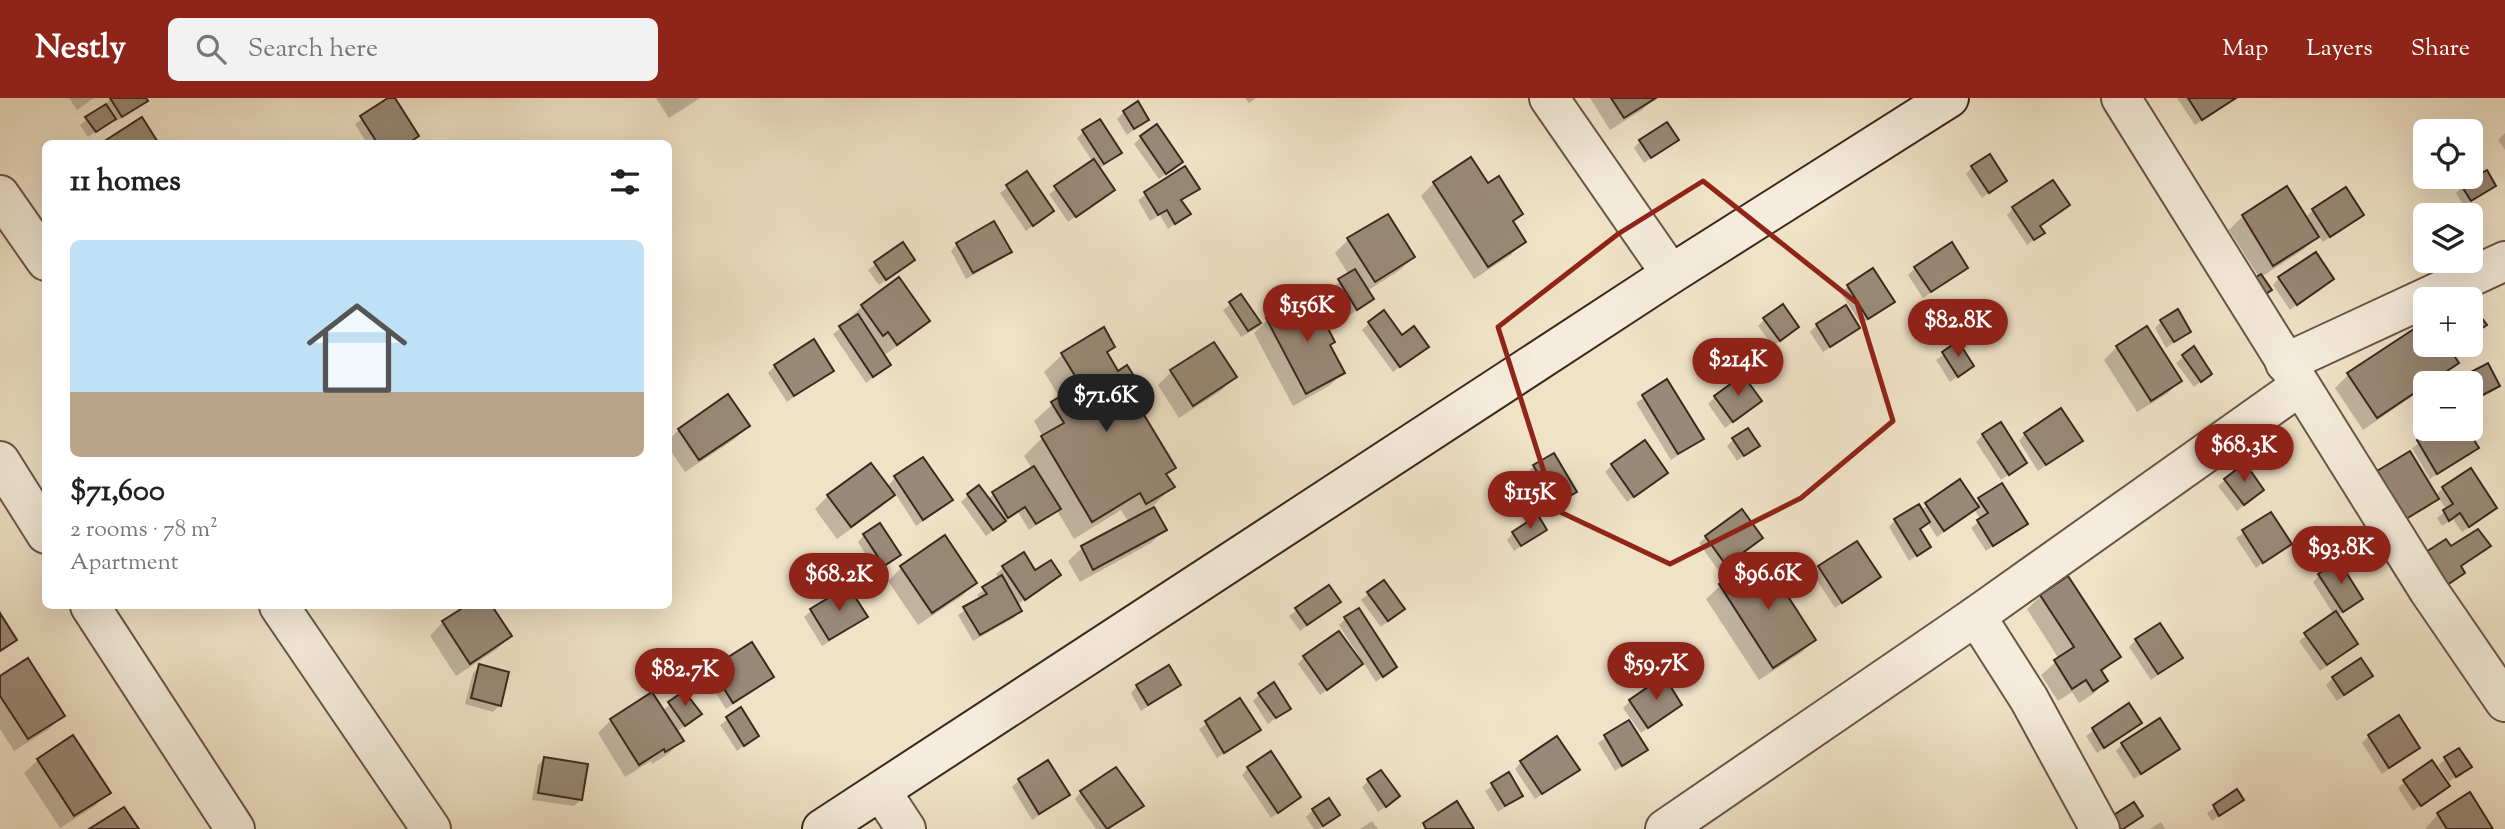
<!DOCTYPE html>
<meta charset="utf-8">
<style>
:root{--surface:#fff;--page:#f2f2f2;--text:#222;--muted:#767676;--line:#e0e0e0;--accent:#8f2418}
body{margin:0;font-family:"Sorts Mill Goudy",serif;background:var(--page);color:var(--text);height:100vh;display:flex;flex-direction:column;font-size:26px;white-space:nowrap}
*{box-sizing:border-box;margin:0}
p{font-size:23px;color:var(--muted)}
.icon{flex:none;width:38px;height:38px;fill:none;stroke:currentColor;stroke-width:2;stroke-linecap:round;stroke-linejoin:round}
.map{position:relative;flex:1;overflow:hidden}
.sheet{position:absolute;left:42px;top:42px;width:630px;height:469px;display:flex;flex-direction:column;background:var(--surface);border-radius:10px;box-shadow:0 7px 28px #0002}
.sheet>*{flex:none}
.controls{position:absolute;left:2413px;top:21px;display:grid;gap:14px}
.controls a{display:grid;place-items:center;width:70px;height:70px;border-radius:10px;background:var(--surface);box-shadow:0 7px 28px #0002;font-size:35px}
.price{position:absolute;translate:-50% -60px;padding:0 16px;border-radius:24px;background:var(--accent);color:#fff;font-size:23px;line-height:46px;filter:drop-shadow(0 2px 4px #0008)}
.price::after{content:'';position:absolute;left:50%;top:42px;width:21px;height:16px;margin-left:-10px;background:inherit;clip-path:polygon(0 0,100% 0,50% 100%)}
.price.selected{background:#222;color:#fff}
ul{padding:0;list-style:none}
li{display:grid;align-content:center;gap:14px;height:371px;padding:0 28px}
li+li{border-top:2px solid var(--line)}
li span{display:grid;place-items:center;height:217px;border-radius:10px;color:#555}
li>.icon{margin-inline-start:auto}
span .icon{width:126px;height:126px;fill:#fffc;stroke-width:1}
li b{font-size:30px}
h2{display:flex;justify-content:space-between;align-items:center;height:84px;padding:0 28px;font-size:30px}
header{display:flex;align-items:center;gap:42px;box-sizing:border-box;height:98px;padding:0 35px;background:var(--accent);color:#fff}
header strong{font-size:33px}
nav{display:flex;gap:38px;margin-inline-start:auto;font-size:24px}
.search{width:490px;height:63px;background:var(--page);display:flex;align-items:center;gap:18px;box-sizing:border-box;padding:0 24px;border-radius:10px;color:var(--muted);font-size:26px}
.map>svg:first-child{display:block}
.shadow{fill:#0003}
.building{fill:#998976;stroke:#3b281f;stroke-width:2}
.lines{fill:none;stroke-linecap:round;stroke-linejoin:round}
.street-casing{stroke:#685649;stroke-width:42}
.secondary-casing{stroke:#3b281f;stroke-width:42}
.street{stroke:#f5ecdb;stroke-width:38}
.secondary{stroke:#f5ecdb;stroke-width:38}
.marked{fill:none;stroke:#8f2418;stroke-width:5;stroke-linejoin:round}
</style>
<header>
<strong>Nestly</strong>
<div class="search"><svg class="icon" aria-label="search" viewBox="0 0 24 24"><circle cx="10" cy="10" r="6"/><path d="M15 15l6 6"/></svg>Search here</div>
<nav><a>Map</a><a>Layers</a><a>Share</a></nav>
</header>
<div class="map">
<svg width="2505" height="731" viewBox="0 0 2505 731">
<rect width="100%" height="100%" fill="#f0e2c7"/>
<filter id="stains"><feTurbulence type="fractalNoise" baseFrequency=".00286" numOctaves="4"/><feColorMatrix values="0 0 0 0 .2 0 0 0 0 .09 0 0 0 0 .02 0 0 0 .5 -.17"/></filter>
<radialGradient id="worn" r=".72"><stop offset=".6" stop-color="#630" stop-opacity="0"/><stop offset="1" stop-color="#630" stop-opacity=".3"/></radialGradient>
<g class="shadow">
<polygon points="69,0 94,0 77,12"/>
<polygon points="111,0 144,0 146,2 139,9 115,24 113,21 88,39 80,27 104,8"/>
<polygon points="392,0 417,38 408,46 367,46 355,26"/>
<polygon points="656,0 700,0 669,20"/>
<polygon points="1245,0 1256,0 1249,5"/>
<polygon points="1590,0 1654,0 1642,12 1610,32"/>
<polygon points="2177,0 2235,0 2195,27"/>
<polygon points="1124,14 1147,22 1127,37 1117,21"/>
<polygon points="1083,34 1120,55 1099,71 1113,92 1068,124 1049,96 1093,64 1077,40"/>
<polygon points="2505,35 2505,52 2498,42"/>
<polygon points="1141,39 1174,70 1159,81 1134,46"/>
<polygon points="1676,42 1644,65 1634,50 1640,43"/>
<polygon points="2471,51 2477,61 2471,67"/>
<polygon points="1972,69 2005,82 1982,100 1966,76"/>
<polygon points="1185,70 1198,91 1180,104 1188,116 1168,131 1160,117 1150,123 1138,102"/>
<polygon points="1026,76 1052,113 1026,133 1000,95"/>
<polygon points="1434,85 1488,88 1521,116 1512,125 1524,143 1511,157 1474,181 1421,98"/>
<polygon points="2494,87 2464,108 2456,95 2462,89"/>
<polygon points="2286,91 2305,120 2313,112 2362,117 2323,144 2318,137 2303,152 2261,179 2270,192 2263,199 2259,179 2229,132 2243,118"/>
<polygon points="2068,107 2038,129 2043,135 2027,147 2007,117 2013,110"/>
<polygon points="1348,142 1413,159 1400,172 1367,193 1372,201 1350,217 1333,189 1349,177 1335,155"/>
<polygon points="902,146 913,162 879,187 868,172"/>
<polygon points="957,146 1009,153 1003,160 966,181 951,153"/>
<polygon points="1915,170 1966,170 1923,200 1908,177"/>
<polygon points="2279,180 2332,181 2290,212 2273,187"/>
<polygon points="899,182 928,223 914,236 883,258 889,267 866,285 833,236 850,223 849,221 862,208"/>
<polygon points="1848,188 1892,204 1861,226 1841,195"/>
<polygon points="1241,198 1261,228 1267,222 1329,248 1343,275 1329,288 1293,308 1254,235 1261,228 1241,239 1223,212"/>
<polygon points="1933,205 1937,227 1921,238 1910,222"/>
<polygon points="1765,221 1797,229 1773,248 1758,228"/>
<polygon points="2162,223 2189,234 2166,250 2155,230"/>
<polygon points="1369,225 1401,240 1426,249 1393,274 1362,232"/>
<polygon points="2426,225 2426,247 2445,247 2456,264 2443,278 2432,285 2426,285 2426,289 2363,332 2335,290 2348,277"/>
<polygon points="1817,227 1858,230 1823,254 1810,234"/>
<polygon points="1214,246 1235,279 1222,292 1179,320 1158,287 1171,274"/>
<polygon points="1958,246 1972,268 1950,284 1936,262"/>
<polygon points="1113,249 1106,255 1118,275 1137,286 1128,294 1174,370 1166,378 1172,389 1154,407 1144,413 1164,432 1151,445 1080,484 1068,463 1082,450 1129,425 1121,412 1074,441 1057,413 1029,432 1018,414 986,438 961,404 968,397 987,401 1032,371 1024,358 1043,339 1034,323 1060,300 1044,274 1063,256"/>
<polygon points="2117,249 2180,283 2167,296 2137,314 2104,262"/>
<polygon points="2193,251 2210,276 2194,289 2176,265"/>
<polygon points="2488,267 2498,287 2492,294 2471,305 2471,285 2454,285"/>
<polygon points="775,268 832,273 787,304 768,275"/>
<polygon points="1667,284 1701,341 1671,362 1636,305"/>
<polygon points="1715,299 1760,303 1725,330 1708,306"/>
<polygon points="748,327 735,341 685,374 668,349 668,342 679,332"/>
<polygon points="2440,331 2465,331 2476,350 2430,381 2412,350"/>
<polygon points="2025,336 2081,343 2038,373 2019,343"/>
<polygon points="1983,337 2025,365 2001,382 1976,344"/>
<polygon points="1734,341 1758,347 1737,363 1727,348"/>
<polygon points="2409,356 2435,398 2443,390 2488,416 2462,434 2453,421 2442,428 2437,420 2447,412 2438,399 2430,407 2399,426 2371,381 2378,374"/>
<polygon points="1554,357 1575,394 1568,400 1549,412 1527,375 1534,368"/>
<polygon points="1612,367 1666,375 1627,404 1605,374"/>
<polygon points="895,380 944,408 916,428 895,395 880,410 837,441 815,411 828,398 887,389"/>
<polygon points="2225,382 2262,392 2237,413 2218,388"/>
<polygon points="1960,384 1975,406 2001,387 2026,425 1986,453 1971,430 1981,422 1974,411 1937,439 1927,424 1918,432 1928,449 1909,463 1889,429 1895,422 1921,412"/>
<polygon points="2270,416 2289,446 2256,470 2236,440"/>
<polygon points="1545,431 1514,453 1507,442 1513,435"/>
<polygon points="864,437 899,456 876,473 858,444"/>
<polygon points="945,439 975,485 962,498 918,527 888,483 901,470"/>
<polygon points="1706,439 1761,440 1718,472 1699,445"/>
<polygon points="1023,456 1035,474 1059,477 1017,507 1020,513 1014,520 973,543 958,517 980,502 977,497 999,481 996,476 1003,470"/>
<polygon points="1761,461 1814,542 1801,555 1759,582 1706,501 1720,488"/>
<polygon points="1820,470 1879,479 1835,510 1813,476"/>
<polygon points="2319,478 2361,500 2337,518 2356,546 2320,573 2299,543 2334,517 2313,484"/>
<polygon points="2068,481 2119,559 2101,575 2106,583 2093,596 2079,605 2072,594 2058,603 2041,577 2059,561 2027,511 2041,498"/>
<polygon points="1383,484 1403,511 1381,529 1361,502"/>
<polygon points="1328,489 1338,504 1300,533 1289,518"/>
<polygon points="848,490 865,519 859,525 822,548 804,519 811,513"/>
<polygon points="469,508 490,508 510,538 497,551 456,578 430,538 443,524"/>
<polygon points="1345,521 1395,569 1376,584 1363,564 1320,597 1298,566 1304,559 1357,562 1360,560 1339,527"/>
<polygon points="2136,542 2181,560 2151,582 2129,549"/>
<polygon points="480,568 500,607 493,614 465,606 473,575"/>
<polygon points="712,571 772,579 726,611 705,578"/>
<polygon points="2371,578 2337,603 2326,587 2333,580"/>
<polygon points="0,580 63,617 49,631 14,653 0,631"/>
<polygon points="1179,587 1141,613 1131,595 1137,588"/>
<polygon points="684,595 699,616 676,635 681,643 668,656 652,666 651,663 625,679 598,635 611,622 662,613"/>
<polygon points="1259,597 1289,610 1268,626 1253,603"/>
<polygon points="1240,603 1258,632 1217,660 1199,631"/>
<polygon points="1630,603 1680,606 1641,635 1623,610"/>
<polygon points="2129,608 2140,625 2097,655 2086,638"/>
<polygon points="741,612 757,638 737,653 720,627"/>
<polygon points="1628,624 1646,652 1615,673 1598,645"/>
<polygon points="2369,638 2418,650 2382,676 2362,645"/>
<polygon points="2122,646 2177,651 2134,681 2116,653"/>
<polygon points="2459,652 2469,668 2449,684 2438,667"/>
<polygon points="544,661 581,702 574,708 532,702 538,667"/>
<polygon points="38,662 108,694 95,708 60,730 24,675"/>
<polygon points="1521,664 1578,671 1535,701 1515,671"/>
<polygon points="1248,670 1299,699 1271,720 1242,677"/>
<polygon points="1508,677 1521,698 1498,714 1485,693"/>
<polygon points="1019,682 1068,697 1032,722 1012,689"/>
<polygon points="1368,683 1391,705 1378,714 1362,689"/>
<polygon points="2405,684 2448,687 2413,713 2398,690"/>
<polygon points="2237,693 2242,701 2212,723 2207,715"/>
<polygon points="1081,694 1141,708 1110,731 1096,731 1075,701"/>
<polygon points="1313,712 1338,717 1319,731 1314,731 1306,719"/>
<polygon points="2438,716 2491,731 2425,731"/>
<polygon points="1372,723 1378,731 1360,731"/>
<polygon points="2161,724 2165,731 2150,731"/>
</g>
<g class="building">
<polygon points="110,0 146,0 148,3 122,19"/>
<polygon points="388,0 395,0 419,38 407,46 378,46 360,18"/>
<polygon points="1611,0 1656,0 1624,20"/>
<polygon points="2188,0 2236,0 2202,22"/>
<polygon points="1138,3 1149,22 1134,31 1123,13"/>
<polygon points="106,6 116,21 96,34 85,19"/>
<polygon points="142,19 159,46 108,46 106,42"/>
<polygon points="1100,21 1122,55 1104,66 1082,32"/>
<polygon points="1667,24 1679,42 1651,60 1639,42"/>
<polygon points="1157,26 1183,64 1166,76 1140,38"/>
<polygon points="1990,56 2007,83 1989,95 1971,68"/>
<polygon points="1471,59 1488,85 1499,78 1523,116 1513,123 1526,144 1488,169 1433,84"/>
<polygon points="1094,61 1115,92 1076,119 1054,88"/>
<polygon points="1185,68 1200,91 1181,102 1191,116 1175,126 1167,112 1158,117 1144,94"/>
<polygon points="2487,72 2496,88 2471,103 2461,87"/>
<polygon points="1027,73 1054,113 1033,128 1006,87"/>
<polygon points="2053,82 2070,107 2040,128 2045,135 2034,142 2012,109"/>
<polygon points="2287,88 2319,139 2273,168 2242,117"/>
<polygon points="2346,89 2364,117 2330,139 2312,111"/>
<polygon points="1388,116 1415,159 1375,184 1347,140"/>
<polygon points="994,123 1012,154 973,175 956,145"/>
<polygon points="903,144 915,162 886,182 874,164"/>
<polygon points="1952,144 1968,170 1931,194 1914,169"/>
<polygon points="2316,154 2334,181 2297,207 2278,179"/>
<polygon points="1873,170 1895,204 1868,221 1847,187"/>
<polygon points="1355,171 1374,201 1357,212 1338,181"/>
<polygon points="2261,176 2272,192 2258,201 2247,185"/>
<polygon points="899,179 930,223 897,247 888,234 883,238 861,207"/>
<polygon points="1241,196 1261,225 1248,233 1229,204"/>
<polygon points="1311,197 1335,244 1330,247 1345,275 1306,296 1266,220"/>
<polygon points="1933,203 1946,221 1929,233 1916,214"/>
<polygon points="1783,206 1799,229 1780,243 1763,220"/>
<polygon points="1846,207 1860,230 1830,249 1816,226"/>
<polygon points="2474,209 2487,227 2471,237 2471,211"/>
<polygon points="2178,211 2191,234 2174,244 2160,222"/>
<polygon points="1384,212 1402,237 1414,228 1429,249 1400,269 1368,224"/>
<polygon points="858,216 891,267 873,279 839,228"/>
<polygon points="2426,223 2426,247 2447,247 2459,265 2377,320 2347,275"/>
<polygon points="2147,228 2182,283 2151,303 2116,248"/>
<polygon points="1104,229 1115,249 1107,254 1118,273 1127,267 1139,286 1129,292 1176,370 1166,376 1175,389 1146,406 1140,395 1092,424 1041,338 1064,325 1051,304 1080,286 1061,255"/>
<polygon points="814,241 834,273 794,298 774,267"/>
<polygon points="1958,243 1974,268 1958,279 1942,254"/>
<polygon points="1214,244 1237,279 1193,308 1170,272"/>
<polygon points="2194,248 2212,276 2201,284 2182,257"/>
<polygon points="2488,265 2500,288 2471,303 2471,285 2450,285"/>
<polygon points="1743,277 1762,303 1733,324 1714,298"/>
<polygon points="1667,281 1704,341 1678,356 1642,297"/>
<polygon points="728,296 750,328 699,362 678,331"/>
<polygon points="2061,310 2083,343 2046,367 2024,335"/>
<polygon points="2001,324 2027,365 2009,377 1982,336"/>
<polygon points="1748,330 1760,348 1744,358 1732,340"/>
<polygon points="2436,331 2467,331 2479,350 2437,376 2417,342"/>
<polygon points="1645,342 1668,375 1634,399 1611,366"/>
<polygon points="2410,353 2439,401 2406,421 2377,373"/>
<polygon points="1554,355 1577,394 1556,406 1533,367"/>
<polygon points="923,359 953,402 923,422 894,378"/>
<polygon points="871,365 895,397 851,429 827,397"/>
<polygon points="2245,365 2264,392 2244,407 2224,381"/>
<polygon points="1034,368 1061,411 1036,426 1025,409 1008,420 992,394"/>
<polygon points="2471,370 2497,410 2469,429 2460,415 2449,423 2443,412 2453,406 2442,389"/>
<polygon points="1960,381 1979,409 1944,433 1925,405"/>
<polygon points="2002,385 2028,426 1993,448 1977,422 1988,415 1978,400"/>
<polygon points="979,387 1006,423 993,432 967,396"/>
<polygon points="1919,406 1930,424 1920,431 1931,449 1917,458 1894,421"/>
<polygon points="1154,409 1167,432 1093,472 1081,448"/>
<polygon points="1742,411 1763,440 1726,467 1705,438"/>
<polygon points="2271,414 2292,446 2263,465 2242,432"/>
<polygon points="1538,417 1547,432 1521,448 1512,434"/>
<polygon points="880,425 901,457 884,468 863,436"/>
<polygon points="2478,431 2491,448 2461,468 2465,475 2447,487 2426,454 2446,441 2451,448"/>
<polygon points="945,437 977,485 932,515 900,468"/>
<polygon points="1857,443 1881,479 1842,505 1818,468"/>
<polygon points="1024,454 1035,472 1051,462 1061,477 1025,502 1002,468"/>
<polygon points="1762,458 1816,542 1773,570 1719,486"/>
<polygon points="2339,463 2363,501 2343,514 2318,476"/>
<polygon points="1002,477 1022,513 980,537 963,509 987,496 982,489"/>
<polygon points="2068,478 2121,559 2101,572 2108,583 2093,593 2086,582 2072,591 2054,562 2074,549 2040,497"/>
<polygon points="1384,482 1405,511 1388,523 1367,494"/>
<polygon points="1329,487 1341,504 1307,527 1295,510"/>
<polygon points="848,488 868,519 829,542 810,511"/>
<polygon points="466,508 492,508 512,538 470,566 442,523"/>
<polygon points="1359,510 1397,569 1383,579 1344,519"/>
<polygon points="2336,513 2358,546 2327,567 2304,535"/>
<polygon points="0,515 17,542 0,553"/>
<polygon points="2160,525 2183,560 2158,576 2135,541"/>
<polygon points="1339,533 1363,566 1327,592 1303,558"/>
<polygon points="752,544 774,579 733,605 711,570"/>
<polygon points="28,560 65,618 28,641 0,598 0,578"/>
<polygon points="2361,560 2373,578 2344,597 2332,579"/>
<polygon points="479,566 509,574 501,608 471,600"/>
<polygon points="1169,567 1181,587 1148,607 1136,587"/>
<polygon points="1664,578 1682,607 1648,630 1629,602"/>
<polygon points="1274,584 1291,611 1276,620 1258,595"/>
<polygon points="684,593 702,616 685,628 668,604"/>
<polygon points="652,594 684,643 665,654 664,651 639,667 610,621"/>
<polygon points="1240,600 1261,632 1224,655 1205,623"/>
<polygon points="2129,605 2142,625 2104,650 2092,630"/>
<polygon points="741,609 759,638 744,648 726,619"/>
<polygon points="2399,617 2420,650 2389,670 2368,637"/>
<polygon points="2160,620 2180,651 2141,676 2121,645"/>
<polygon points="1629,622 1648,652 1622,668 1604,637"/>
<polygon points="73,637 111,695 74,718 37,661"/>
<polygon points="1557,638 1580,672 1542,696 1520,663"/>
<polygon points="2459,650 2472,669 2456,679 2444,659"/>
<polygon points="1271,653 1301,699 1278,715 1247,669"/>
<polygon points="544,659 588,666 582,702 538,695"/>
<polygon points="1048,662 1070,697 1039,716 1018,681"/>
<polygon points="2432,662 2450,688 2421,708 2403,682"/>
<polygon points="1116,669 1144,708 1107,731 1080,693"/>
<polygon points="1381,672 1400,698 1386,709 1367,681"/>
<polygon points="1509,674 1523,698 1505,708 1491,685"/>
<polygon points="2237,691 2244,702 2219,718 2213,707"/>
<polygon points="2470,694 2493,731 2447,731 2437,715"/>
<polygon points="1329,700 1340,717 1323,728 1312,711"/>
<polygon points="1457,703 1474,731 1426,731 1423,725"/>
<polygon points="2134,704 2143,718 2123,731 2116,731 2109,720"/>
<polygon points="124,709 139,731 89,731"/>
</g>
<g class="lines">
<defs>
<g id="street">
<polyline points="1549,0 1671,176"/>
<polyline points="2121,0 2429,493 2505,604"/>
<polyline points="0,97 46,163"/>
<polyline points="2285,265 2505,163"/>
<polyline points="0,363 46,436"/>
<polyline points="90,508 235,731"/>
<polyline points="279,508 431,731"/>
<polyline points="1976,518 2029,601 2100,731"/>
<polyline points="881,693 906,731"/>
<polyline points="1665,731 1976,518 2300,288"/>
</g>
<polyline id="secondary" points="822,731 1671,176 1949,0"/>
</defs>
<use href="#street" class="street-casing"/>
<use href="#secondary" class="secondary-casing"/>
<use href="#street" class="street"/>
<use href="#secondary" class="secondary"/>
</g>
<path class="marked" d="M1703 83 1857 205 1893 323 1801 400 1670 466 1556 412 1498 229 1618 136Z"/>
<rect width="100%" height="100%" filter="url(#stains)"/>
<rect width="100%" height="100%" fill="url(#worn)"/>
</svg>
<div class="controls">
<a><svg class="icon" aria-label="locate" viewBox="0 0 24 24"><circle cx="12" cy="12" r="6"/><path d="M12 2v4M12 18v4M2 12h4M18 12h4"/></svg></a>
<a><svg class="icon" aria-label="layers" viewBox="0 0 24 24"><path d="M12 4l9 5-9 5-9-5zM3 14l9 5 9-5"/></svg></a>
<a>+</a>
<a>−</a>
</div>
<b class="price" style="left:1307px;top:246px">$156K</b>
<b class="price" style="left:1958px;top:261px">$82.8K</b>
<b class="price" style="left:1738px;top:300px">$214K</b>
<b class="price selected" style="left:1106px;top:336px">$71.6K</b>
<b class="price" style="left:2244px;top:386px">$68.3K</b>
<b class="price" style="left:1530px;top:433px">$115K</b>
<b class="price" style="left:2341px;top:488px">$93.8K</b>
<b class="price" style="left:1768px;top:514px">$96.6K</b>
<b class="price" style="left:839px;top:515px">$68.2K</b>
<b class="price" style="left:1656px;top:604px">$59.7K</b>
<b class="price" style="left:685px;top:610px">$82.7K</b>
<section class="sheet">
<h2>11 homes<svg class="icon" aria-label="filters" viewBox="0 0 24 24"><path d="M4 7h16M4 17h16"/><circle cx="9" cy="7" r="2"/><circle cx="15" cy="17" r="2"/></svg></h2>
<ul>
<li><span style="background:linear-gradient(#bfe0f5 70%,#b9a48a 0)"><svg class="icon" aria-label="home" viewBox="0 0 24 24"><path d="M3 11l9-7 9 7M6 9v11h12V9"/></svg></span><div><b>$71,600</b><p>2 rooms · 78 m²</p><p>Apartment</p></div></li>
</ul>
</section>
</div>
